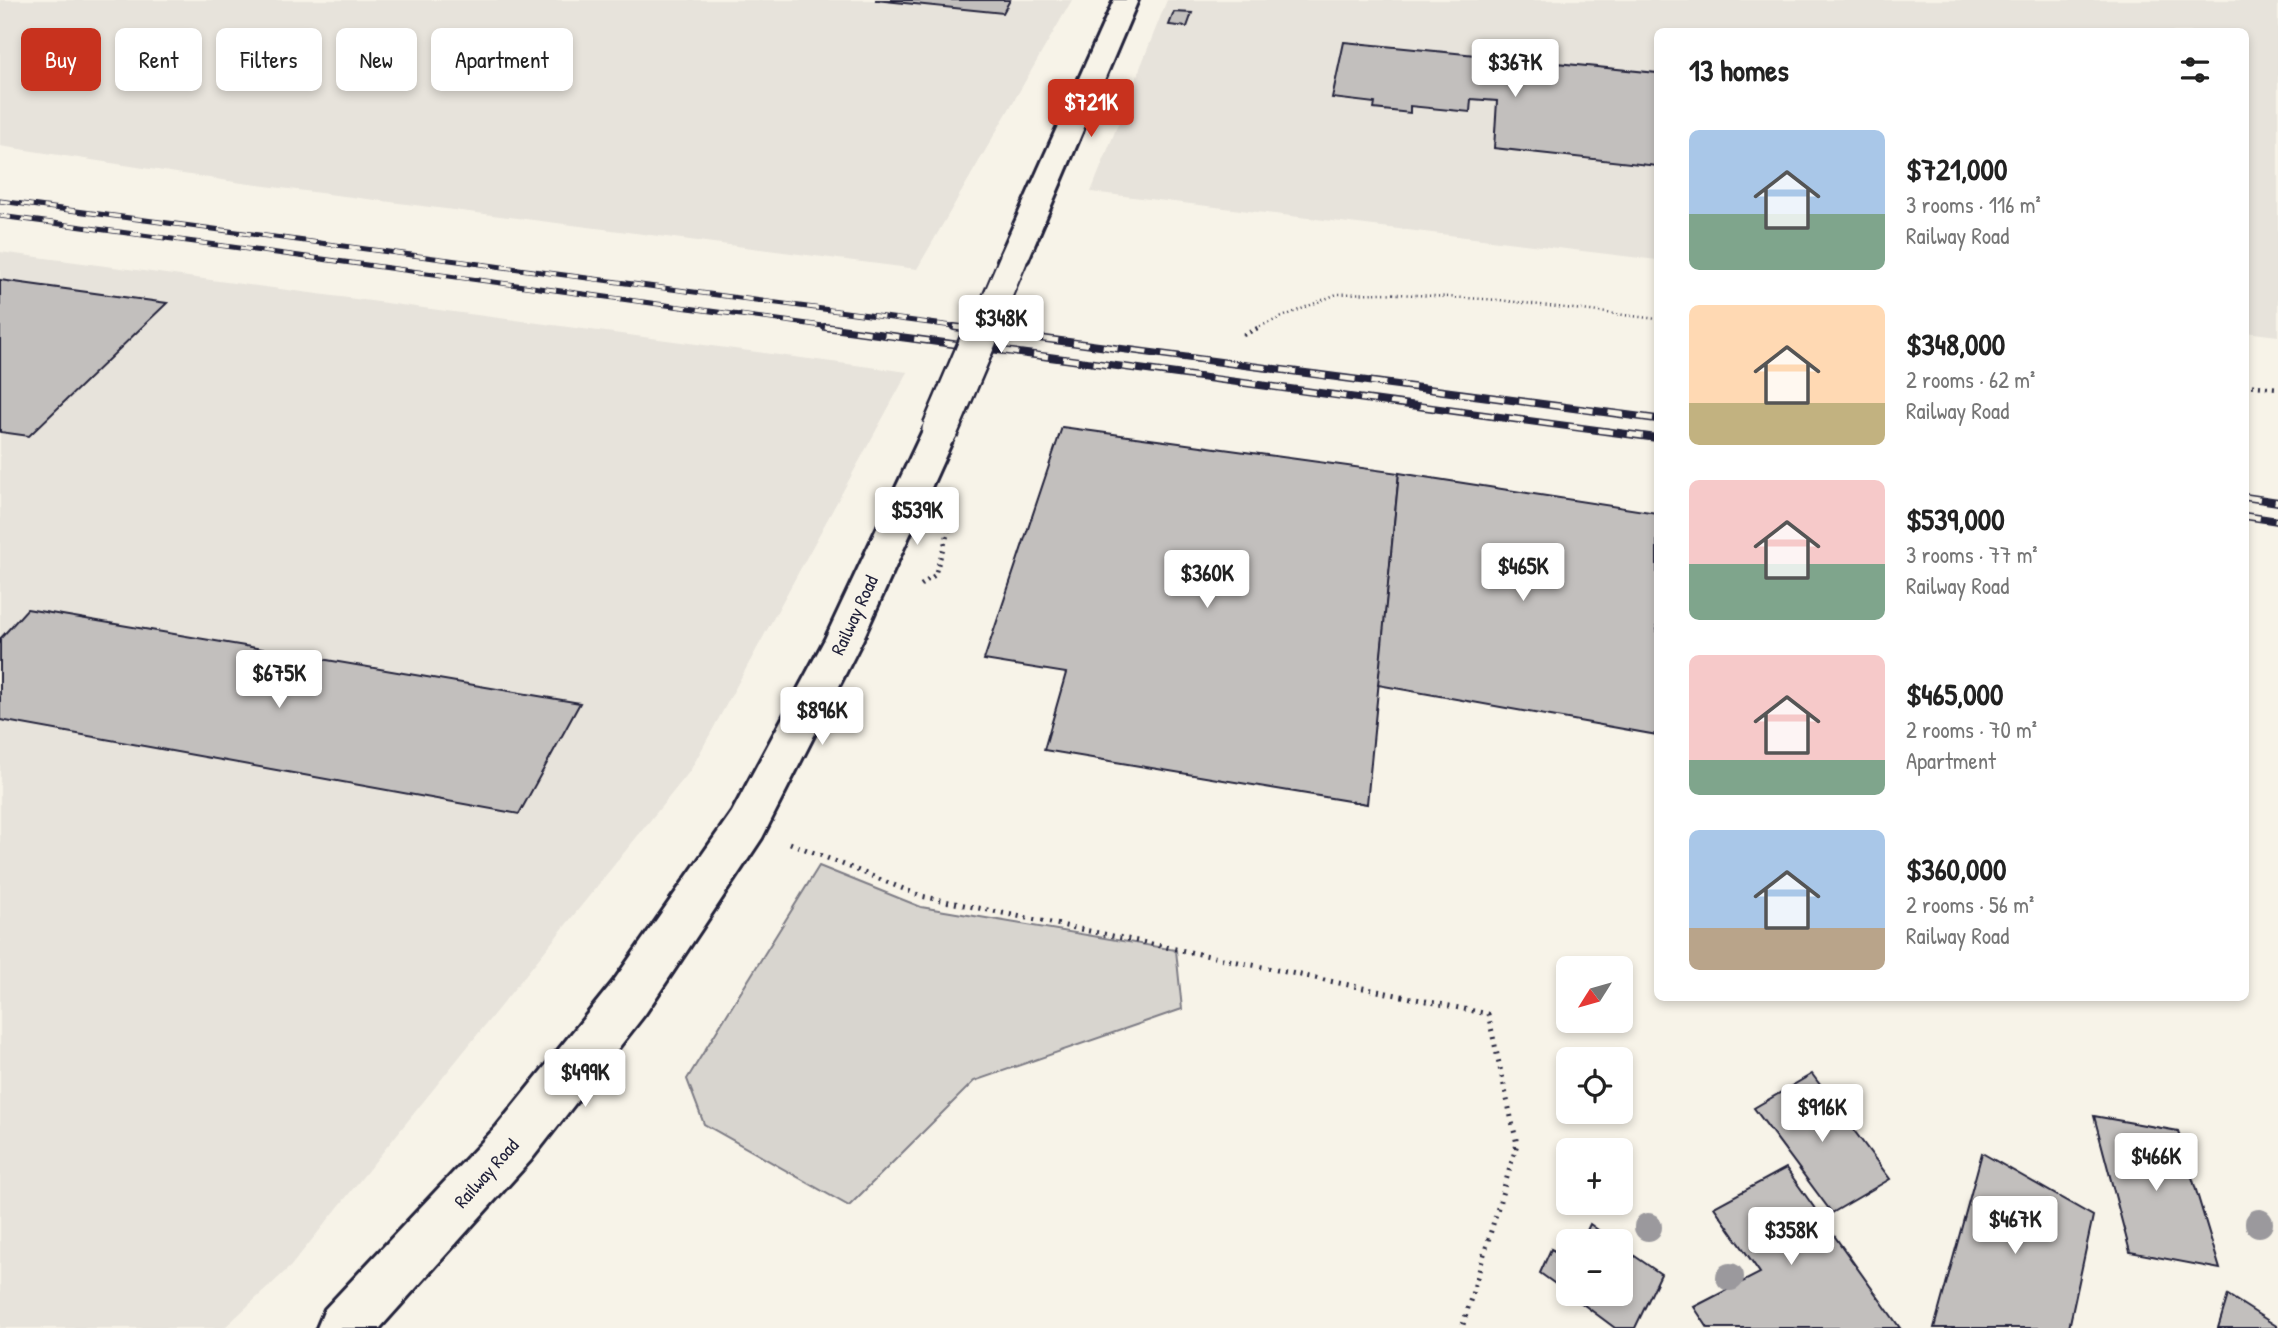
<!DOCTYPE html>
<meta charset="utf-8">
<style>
:root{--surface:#fff;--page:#f6f6f6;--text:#222;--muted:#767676;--accent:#c8321e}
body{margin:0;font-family:"Patrick Hand",sans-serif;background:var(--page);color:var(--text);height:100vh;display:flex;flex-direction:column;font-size:26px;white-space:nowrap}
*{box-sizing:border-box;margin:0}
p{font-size:23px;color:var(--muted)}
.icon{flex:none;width:38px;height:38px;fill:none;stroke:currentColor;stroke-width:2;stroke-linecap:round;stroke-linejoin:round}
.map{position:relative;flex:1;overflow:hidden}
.details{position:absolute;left:1654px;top:28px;width:595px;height:973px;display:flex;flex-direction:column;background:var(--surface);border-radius:10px;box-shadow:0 4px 10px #0003}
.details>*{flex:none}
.hud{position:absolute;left:21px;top:28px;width:665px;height:63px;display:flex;gap:14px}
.needle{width:46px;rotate:233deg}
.buttons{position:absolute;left:1556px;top:956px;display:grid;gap:14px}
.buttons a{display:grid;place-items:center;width:77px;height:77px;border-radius:10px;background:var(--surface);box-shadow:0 4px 10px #0003;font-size:35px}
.price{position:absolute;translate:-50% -60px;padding:0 16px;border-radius:7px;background:#fff;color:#222;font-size:23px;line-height:46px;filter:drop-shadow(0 2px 4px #0008)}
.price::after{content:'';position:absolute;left:50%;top:42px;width:21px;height:16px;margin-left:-10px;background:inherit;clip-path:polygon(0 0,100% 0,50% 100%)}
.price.current{background:var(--accent);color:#fff}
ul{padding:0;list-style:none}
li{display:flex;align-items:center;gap:21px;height:175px;padding:0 35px}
li span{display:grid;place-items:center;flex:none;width:196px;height:140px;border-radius:10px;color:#555}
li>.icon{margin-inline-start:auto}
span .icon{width:84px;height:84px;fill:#fffc;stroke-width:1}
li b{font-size:30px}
h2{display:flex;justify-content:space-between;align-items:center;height:84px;padding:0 35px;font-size:30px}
.pill{padding:0 24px;border-radius:10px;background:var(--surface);box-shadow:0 4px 10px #0003;font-size:24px;line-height:63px}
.pill.current{background:var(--accent);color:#fff}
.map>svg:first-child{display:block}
.built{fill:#e7e3db}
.green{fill:#d8d5cf;stroke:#7d7c85;stroke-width:2}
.building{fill:#c2bfbd;stroke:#22223b;stroke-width:2}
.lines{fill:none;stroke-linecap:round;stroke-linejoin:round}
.secondary-casing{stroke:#22223b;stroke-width:6}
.path-far2{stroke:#22223b;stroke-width:2.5;stroke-dasharray:1 3.5;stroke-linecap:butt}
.path-far1{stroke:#22223b;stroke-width:4.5;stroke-dasharray:2 5;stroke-linecap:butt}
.path{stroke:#22223b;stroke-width:5;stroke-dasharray:2 6;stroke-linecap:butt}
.secondary{fill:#f7f3e8;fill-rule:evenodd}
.rail-far1-casing{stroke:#22223b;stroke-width:5}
.rail-casing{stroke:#22223b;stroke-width:8}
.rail-far1{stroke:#f7f3e8;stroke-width:3.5;stroke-dasharray:11;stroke-linecap:butt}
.rail{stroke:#f7f3e8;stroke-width:5;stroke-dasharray:15;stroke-linecap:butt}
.secondary-bridge-far1-casing{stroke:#22223b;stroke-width:31;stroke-linecap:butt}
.secondary-bridge-casing{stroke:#22223b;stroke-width:40;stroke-linecap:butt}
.secondary-bridge-far1{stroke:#f7f3e8;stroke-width:27}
.secondary-bridge{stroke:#f7f3e8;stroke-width:35}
.tree{fill:#9b999d}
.labels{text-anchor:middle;stroke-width:7;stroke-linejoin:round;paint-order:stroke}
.street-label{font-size:19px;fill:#22223b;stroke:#f7f3e8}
</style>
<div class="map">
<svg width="2278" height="1328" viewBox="0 0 2278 1328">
<rect width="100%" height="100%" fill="#f7f3e8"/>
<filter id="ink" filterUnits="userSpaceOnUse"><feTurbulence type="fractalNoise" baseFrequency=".0143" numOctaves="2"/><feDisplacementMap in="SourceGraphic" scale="14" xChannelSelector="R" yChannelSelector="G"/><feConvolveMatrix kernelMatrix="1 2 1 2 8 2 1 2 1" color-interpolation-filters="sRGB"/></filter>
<g filter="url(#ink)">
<g class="built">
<polygon points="0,0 1072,0 917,269 242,183 0,146"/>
<polygon points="1167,0 2278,0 2278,336 2245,332 2245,32 1657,32 1657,260 1091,192"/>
<polygon points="0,252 908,372 690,771 290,1267 224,1328 0,1328"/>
</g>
<polygon class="green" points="819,866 921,907 1176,950 1182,1009 974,1081 849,1206 704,1124 687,1079"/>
<g class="building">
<polygon points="875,0 1010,0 1003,13"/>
<polygon points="1174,12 1192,13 1187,27 1169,25"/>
<polygon points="1344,42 1657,73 1657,166 1494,148 1497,101 1471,99 1470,112 1410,106 1410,113 1374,109 1375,103 1332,98"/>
<polygon points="0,280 167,303 29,436 0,432"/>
<polygon points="1062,427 1399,473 1367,804 1044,750 1066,673 984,660"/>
<polygon points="1399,473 1657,513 1657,735 1378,685"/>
<polygon points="27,609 580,703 519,814 0,720 0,639"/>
<polygon points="1812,1074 1890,1179 1832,1213 1754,1108"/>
<polygon points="2094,1116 2178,1131 2220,1269 2130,1252"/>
<polygon points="1982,1153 2093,1216 2069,1328 1934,1328"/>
<polygon points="1786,1168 1900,1328 1708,1328 1694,1307 1760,1273 1714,1207"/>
<polygon points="1590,1224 1613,1241 1582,1241"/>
<polygon points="1620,1246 1661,1274 1635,1328 1615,1328 1568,1293 1620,1293"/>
<polygon points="1551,1249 1568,1258 1568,1293 1540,1273"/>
<polygon points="2228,1295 2278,1327 2278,1328 2218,1328"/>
</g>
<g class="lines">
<defs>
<g id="secondary">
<polygon points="1114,0 1138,0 1028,260 1023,266 1013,269 1003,266 998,260"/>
<polygon points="940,419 952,422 957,430 862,641 762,838 645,1014 531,1160 380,1328 317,1328 325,1309 497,1126 613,982 732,812 825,639 923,430 928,422"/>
</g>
</defs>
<use href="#secondary" class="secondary-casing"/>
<polyline class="path-far2" points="1256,328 1337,294 1383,293 1499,300 1657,319"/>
<g class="path-far1">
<polyline points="1243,335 1260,327"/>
<polyline points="2245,385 2278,388"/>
<polyline points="921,585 935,575 951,523"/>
</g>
<polyline class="path" points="790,843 921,896 1488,1014 1517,1144 1462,1328"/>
<use href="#secondary" class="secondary"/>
<defs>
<g id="rail-far1">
<polyline points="0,201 968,328"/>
<polyline points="0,216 838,328"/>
</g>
<g id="rail">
<polyline points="825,327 1657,438"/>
<polyline points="954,327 1657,419"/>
<polyline points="2245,497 2278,502"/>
<polyline points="2245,516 2278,521"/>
</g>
</defs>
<use href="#rail-far1" class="rail-far1-casing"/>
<use href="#rail" class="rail-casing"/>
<use href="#rail-far1" class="rail-far1"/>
<use href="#rail" class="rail"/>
<defs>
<polyline id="secondary-bridge-far1" points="984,328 1013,260"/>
<polyline id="secondary-bridge" points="940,430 984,327"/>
</defs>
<use href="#secondary-bridge-far1" class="secondary-bridge-far1-casing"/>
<use href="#secondary-bridge" class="secondary-bridge-casing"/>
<use href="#secondary-bridge-far1" class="secondary-bridge-far1"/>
<use href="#secondary-bridge" class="secondary-bridge"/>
</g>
<g class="tree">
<circle cx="2259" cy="1223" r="14"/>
<circle cx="1648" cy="1227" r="14"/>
<circle cx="1730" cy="1277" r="14"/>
</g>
</g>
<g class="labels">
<g class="street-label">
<text transform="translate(854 615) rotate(-65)" y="7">Railway Road</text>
<text transform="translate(486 1173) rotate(-48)" y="7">Railway Road</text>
</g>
</g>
</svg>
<div class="buttons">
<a><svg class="needle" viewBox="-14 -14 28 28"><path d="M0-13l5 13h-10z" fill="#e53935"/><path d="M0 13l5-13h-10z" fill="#767676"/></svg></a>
<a><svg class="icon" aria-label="locate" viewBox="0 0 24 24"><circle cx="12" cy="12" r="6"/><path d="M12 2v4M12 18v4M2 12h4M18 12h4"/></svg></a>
<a>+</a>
<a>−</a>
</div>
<b class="price" style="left:1515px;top:99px">$367K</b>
<b class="price current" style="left:1091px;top:139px">$721K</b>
<b class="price" style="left:1001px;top:355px">$348K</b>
<b class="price" style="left:917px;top:547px">$539K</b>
<b class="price" style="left:1523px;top:603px">$465K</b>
<b class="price" style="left:1207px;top:610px">$360K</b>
<b class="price" style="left:279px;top:710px">$675K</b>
<b class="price" style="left:822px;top:747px">$896K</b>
<b class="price" style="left:585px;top:1109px">$499K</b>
<b class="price" style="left:1822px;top:1144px">$916K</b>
<b class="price" style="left:2156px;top:1193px">$466K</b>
<b class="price" style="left:2015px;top:1256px">$467K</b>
<b class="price" style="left:1791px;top:1267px">$358K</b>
<div class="hud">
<a class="pill current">Buy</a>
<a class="pill">Rent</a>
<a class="pill">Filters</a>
<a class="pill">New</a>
<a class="pill">Apartment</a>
</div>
<section class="details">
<h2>13 homes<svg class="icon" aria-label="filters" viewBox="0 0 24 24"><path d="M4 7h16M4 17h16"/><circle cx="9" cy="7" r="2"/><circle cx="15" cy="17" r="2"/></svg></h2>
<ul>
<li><span style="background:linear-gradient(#a9c7e8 60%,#7fa58c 0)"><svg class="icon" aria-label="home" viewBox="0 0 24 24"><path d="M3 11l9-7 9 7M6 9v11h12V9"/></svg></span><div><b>$721,000</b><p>3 rooms · 116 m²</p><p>Railway Road</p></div></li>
<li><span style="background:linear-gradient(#ffd9b3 70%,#c2b280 0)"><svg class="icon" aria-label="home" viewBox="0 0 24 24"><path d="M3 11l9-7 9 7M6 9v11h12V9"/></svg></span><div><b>$348,000</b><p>2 rooms · 62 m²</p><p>Railway Road</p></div></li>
<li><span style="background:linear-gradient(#f6c9c9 60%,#7fa58c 0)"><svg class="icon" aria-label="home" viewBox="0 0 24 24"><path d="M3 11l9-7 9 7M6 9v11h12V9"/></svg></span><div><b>$539,000</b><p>3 rooms · 77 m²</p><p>Railway Road</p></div></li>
<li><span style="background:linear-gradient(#f6c9c9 75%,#7fa58c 0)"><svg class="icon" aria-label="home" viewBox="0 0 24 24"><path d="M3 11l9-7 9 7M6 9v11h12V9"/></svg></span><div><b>$465,000</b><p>2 rooms · 70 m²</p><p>Apartment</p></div></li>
<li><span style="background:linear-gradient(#a9c7e8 70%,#b9a48a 0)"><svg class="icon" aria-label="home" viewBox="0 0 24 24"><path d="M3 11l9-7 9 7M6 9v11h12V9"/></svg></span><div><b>$360,000</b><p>2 rooms · 56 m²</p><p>Railway Road</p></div></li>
</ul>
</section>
</div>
